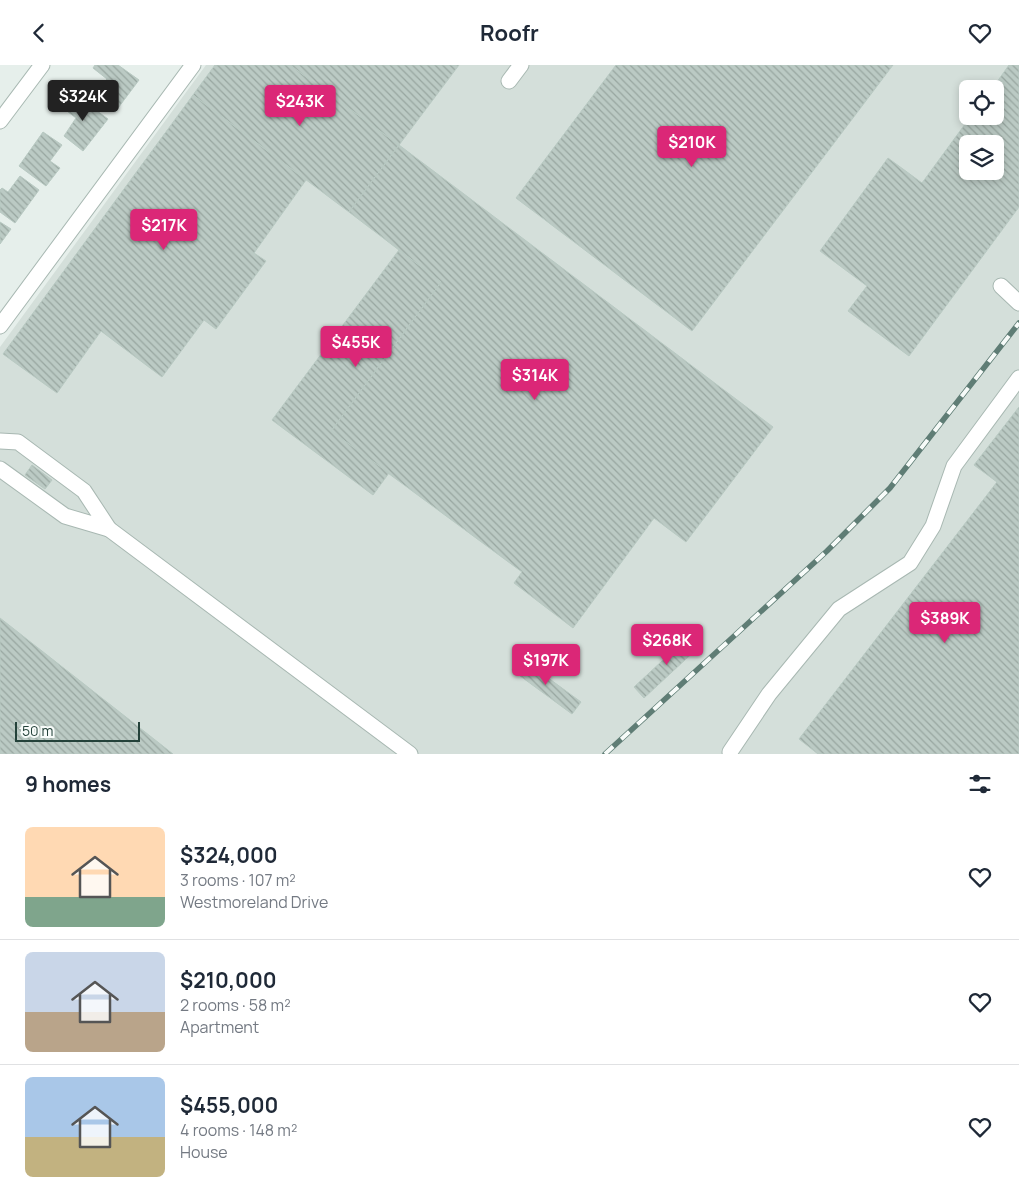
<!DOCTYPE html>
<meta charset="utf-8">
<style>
:root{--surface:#fff;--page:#f2f2f3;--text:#1f2937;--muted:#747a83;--line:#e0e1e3;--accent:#db2777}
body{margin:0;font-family:Manrope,sans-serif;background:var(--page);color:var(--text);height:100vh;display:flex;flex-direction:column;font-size:19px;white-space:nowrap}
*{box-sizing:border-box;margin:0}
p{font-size:16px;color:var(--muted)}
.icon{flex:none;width:28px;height:28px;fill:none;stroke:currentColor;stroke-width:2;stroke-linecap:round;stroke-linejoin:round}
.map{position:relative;height:689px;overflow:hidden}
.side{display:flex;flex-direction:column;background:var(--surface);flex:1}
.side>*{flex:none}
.fabs{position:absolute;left:959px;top:15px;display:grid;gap:10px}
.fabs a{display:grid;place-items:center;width:45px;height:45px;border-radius:8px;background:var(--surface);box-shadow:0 2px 8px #0003;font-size:25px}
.scale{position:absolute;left:15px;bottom:12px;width:125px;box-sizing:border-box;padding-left:5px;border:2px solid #24423a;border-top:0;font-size:14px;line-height:18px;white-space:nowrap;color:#24423a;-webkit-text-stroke:4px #f7fbf9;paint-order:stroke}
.price{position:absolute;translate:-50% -42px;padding:0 11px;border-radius:5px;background:var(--accent);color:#fff;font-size:16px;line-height:32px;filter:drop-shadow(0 1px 2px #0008)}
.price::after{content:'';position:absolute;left:50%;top:30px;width:15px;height:11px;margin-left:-8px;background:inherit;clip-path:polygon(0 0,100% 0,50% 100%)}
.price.current{background:#222;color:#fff}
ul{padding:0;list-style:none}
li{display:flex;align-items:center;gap:15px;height:125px;padding:0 25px}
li+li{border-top:1px solid var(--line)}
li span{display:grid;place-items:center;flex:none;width:140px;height:100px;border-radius:8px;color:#555}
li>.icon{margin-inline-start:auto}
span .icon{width:60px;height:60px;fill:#fffc;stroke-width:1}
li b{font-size:21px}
h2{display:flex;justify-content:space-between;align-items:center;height:60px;padding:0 25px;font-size:21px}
header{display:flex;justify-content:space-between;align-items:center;height:65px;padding:0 25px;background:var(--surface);font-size:22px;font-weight:700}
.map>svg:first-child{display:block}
.built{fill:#d4dfda;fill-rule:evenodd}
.building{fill:url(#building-back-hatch);stroke:#b8c9c2;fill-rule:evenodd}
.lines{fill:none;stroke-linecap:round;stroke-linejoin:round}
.minor-casing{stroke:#a8b8b2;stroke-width:17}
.minor{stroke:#fff;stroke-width:15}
.rail-casing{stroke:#5f7d75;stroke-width:5.5}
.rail{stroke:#f7fbf9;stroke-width:4;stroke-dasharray:11;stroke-linecap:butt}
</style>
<header><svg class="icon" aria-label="back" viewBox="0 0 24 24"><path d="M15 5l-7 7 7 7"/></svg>Roofr<svg class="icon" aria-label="heart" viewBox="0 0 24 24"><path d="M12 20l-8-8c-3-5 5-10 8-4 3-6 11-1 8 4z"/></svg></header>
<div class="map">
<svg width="1019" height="689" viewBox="0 0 1019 689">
<defs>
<pattern id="building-back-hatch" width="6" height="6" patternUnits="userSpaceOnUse" patternTransform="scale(1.25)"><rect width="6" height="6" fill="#bbcac4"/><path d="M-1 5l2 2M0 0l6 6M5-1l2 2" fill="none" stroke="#98a6a0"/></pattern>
</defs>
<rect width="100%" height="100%" fill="#e6efeb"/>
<path class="built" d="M206 0H1019V689H0V282ZM968 24H995V51H968ZM968 79H995V106H968Z"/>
<g class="building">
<polygon points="95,0 118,0 139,15 115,47 94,31 107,14 93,3"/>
<polygon points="215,0 290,0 399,80 349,147 193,30"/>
<polygon points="290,0 459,0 399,80"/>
<polygon points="616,0 893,0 692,266 516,133"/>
<path d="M1009 0H1019V142L909 291 848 246 867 221 820 186 888 93 922 118 971 51H995V24H992ZM968 79H995V106H968Z"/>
<polygon points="74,29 108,54 83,86 64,71 76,53 63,43"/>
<polygon points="193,30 306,115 254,188 266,196 216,264 204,255 162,312 101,266 57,328 3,289"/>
<polygon points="43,67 62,80 50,96 60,103 46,121 19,101"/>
<polygon points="399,80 773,362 686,477 654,453 573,563 514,518 522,507 331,366 441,217 349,147"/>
<polygon points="20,111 39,125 15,158 0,147 0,125 2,123 8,127"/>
<polygon points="0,157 11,164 0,179"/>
<polygon points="399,185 441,217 331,366 389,408 373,430 272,355"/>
<polygon points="1019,342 1019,689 818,689 799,674 997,417 974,400"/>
<polygon points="32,400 52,415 45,424 25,410"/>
<polygon points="0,553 173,689 0,689"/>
<polygon points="690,570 700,581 644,633 634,622"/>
<polygon points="521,593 581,637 572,649 512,605"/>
</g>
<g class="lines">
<defs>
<g id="minor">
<polyline points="509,16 521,0"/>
<polyline points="0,56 42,0"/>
<polyline points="1001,221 1019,238"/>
<polyline points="0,261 193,0"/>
<polyline points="0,376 18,377 84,426 109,464 65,451 0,404"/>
<polyline points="109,464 410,689"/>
<polyline points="730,687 769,629 839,544 910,498 933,461 954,401 1019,313"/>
</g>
</defs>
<use href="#minor" class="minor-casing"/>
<use href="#minor" class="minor"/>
<defs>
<polyline id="rail" points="605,689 827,486 890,423 1019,258"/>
</defs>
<use href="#rail" class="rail-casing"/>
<use href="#rail" class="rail"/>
</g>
</svg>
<div class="fabs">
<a><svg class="icon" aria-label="locate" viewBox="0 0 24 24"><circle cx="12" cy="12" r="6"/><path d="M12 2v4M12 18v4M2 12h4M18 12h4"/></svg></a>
<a><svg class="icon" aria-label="layers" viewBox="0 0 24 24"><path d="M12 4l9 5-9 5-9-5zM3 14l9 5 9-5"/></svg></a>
</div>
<div class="scale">50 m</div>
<b class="price current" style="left:83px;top:57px">$324K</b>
<b class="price" style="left:300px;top:62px">$243K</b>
<b class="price" style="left:692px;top:103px">$210K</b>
<b class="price" style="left:164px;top:186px">$217K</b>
<b class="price" style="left:356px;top:303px">$455K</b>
<b class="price" style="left:535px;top:336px">$314K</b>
<b class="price" style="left:945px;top:579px">$389K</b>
<b class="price" style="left:667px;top:601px">$268K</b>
<b class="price" style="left:546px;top:621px">$197K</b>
</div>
<section class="side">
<h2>9 homes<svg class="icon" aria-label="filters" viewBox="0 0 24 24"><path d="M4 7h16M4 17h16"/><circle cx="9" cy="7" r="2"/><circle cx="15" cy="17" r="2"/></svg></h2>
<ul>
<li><span style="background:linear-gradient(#ffd9b3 70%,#7fa58c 0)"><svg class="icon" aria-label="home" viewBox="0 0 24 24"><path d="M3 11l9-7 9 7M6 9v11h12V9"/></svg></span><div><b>$324,000</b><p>3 rooms · 107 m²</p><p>Westmoreland Drive</p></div><svg class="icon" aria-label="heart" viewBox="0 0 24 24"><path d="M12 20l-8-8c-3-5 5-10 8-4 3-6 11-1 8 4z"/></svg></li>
<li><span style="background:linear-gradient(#c9d6e8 60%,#b9a48a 0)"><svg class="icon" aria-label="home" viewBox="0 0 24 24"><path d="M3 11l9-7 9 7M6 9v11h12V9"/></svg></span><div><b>$210,000</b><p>2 rooms · 58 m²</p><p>Apartment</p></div><svg class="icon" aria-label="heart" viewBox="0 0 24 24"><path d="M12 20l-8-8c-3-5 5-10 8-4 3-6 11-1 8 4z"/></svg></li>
<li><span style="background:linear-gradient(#a9c7e8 60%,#c2b280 0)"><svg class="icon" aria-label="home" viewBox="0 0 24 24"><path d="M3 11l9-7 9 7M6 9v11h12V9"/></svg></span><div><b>$455,000</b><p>4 rooms · 148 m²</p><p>House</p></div><svg class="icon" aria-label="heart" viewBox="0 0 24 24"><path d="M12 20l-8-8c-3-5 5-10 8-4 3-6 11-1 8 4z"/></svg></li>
</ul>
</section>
